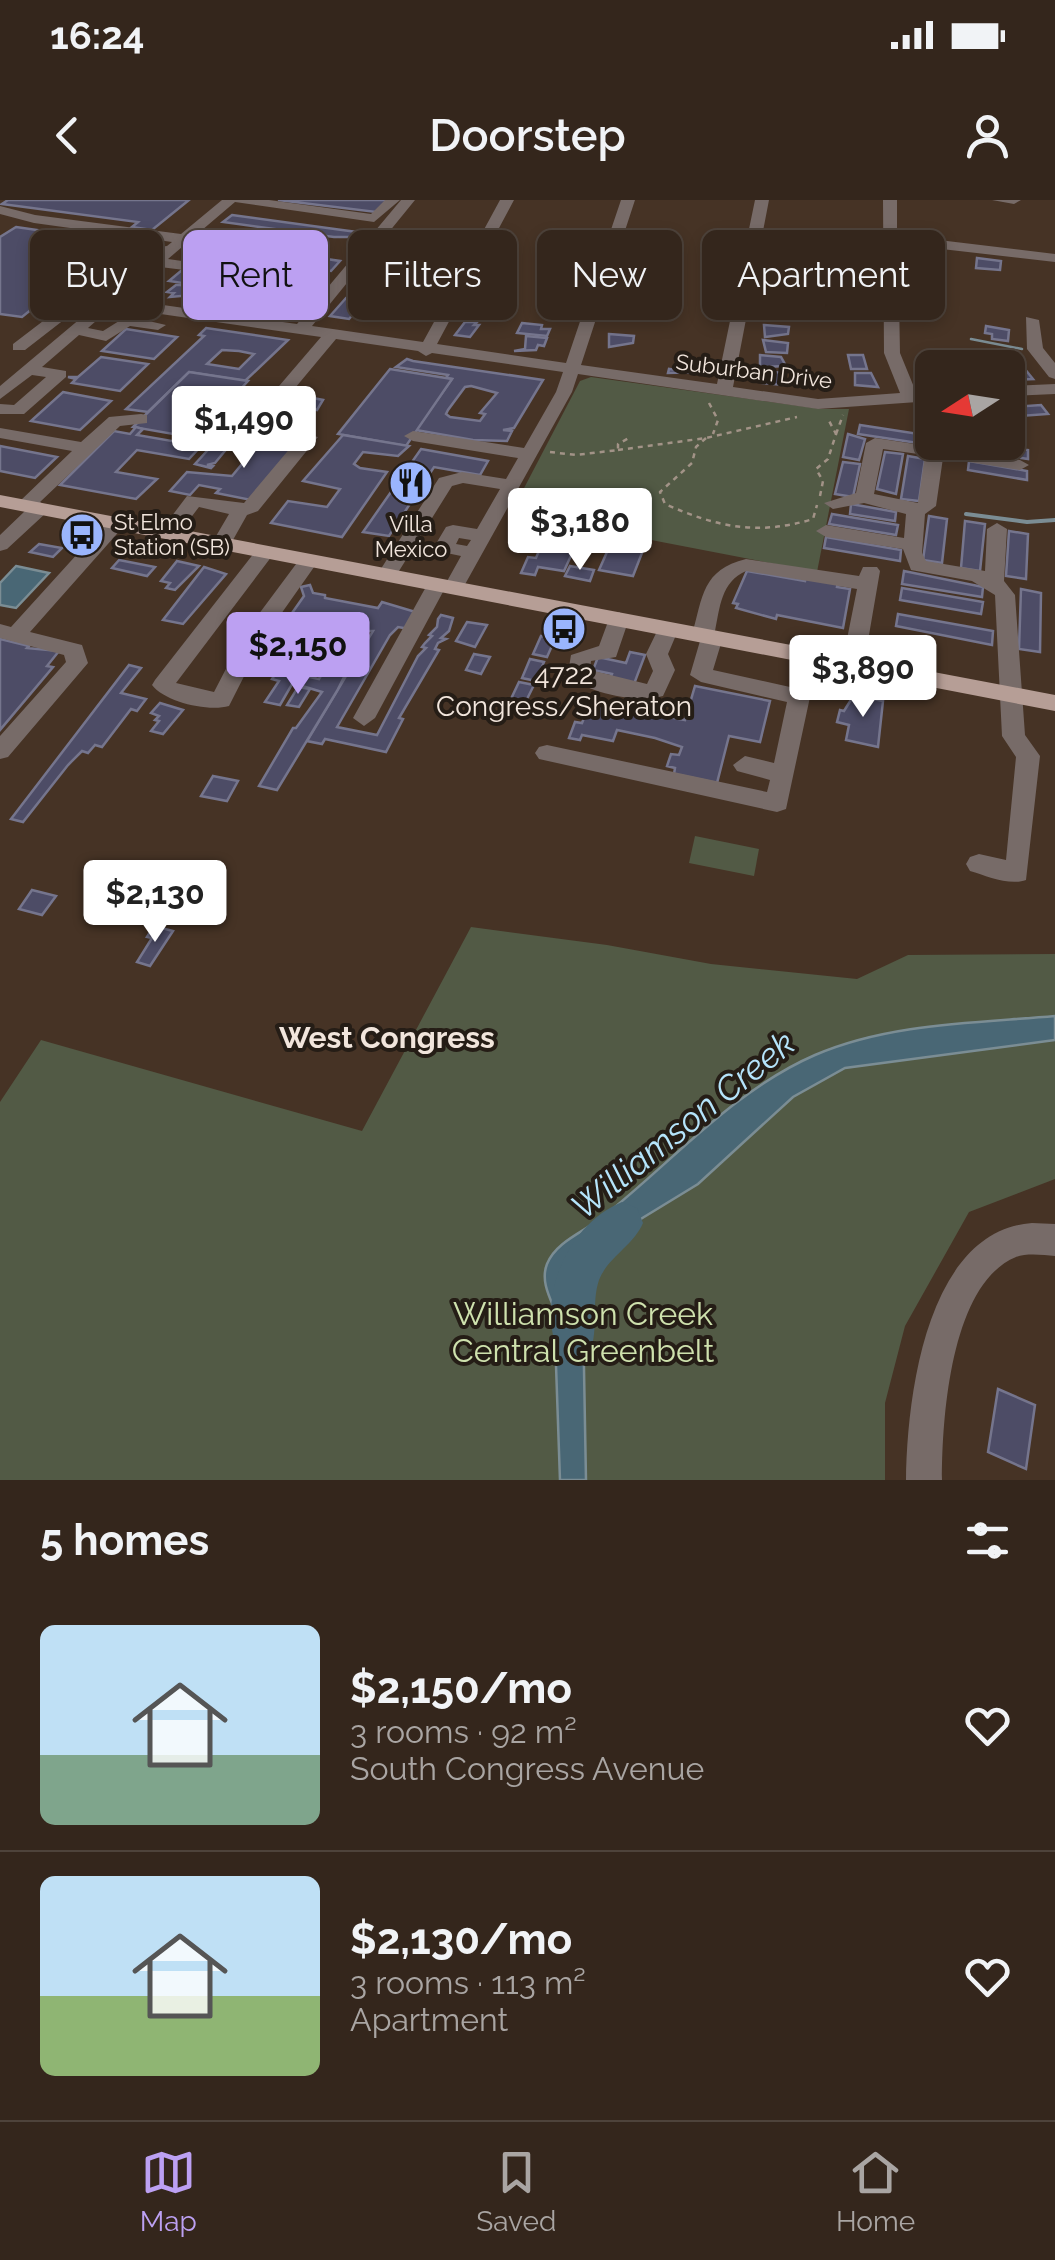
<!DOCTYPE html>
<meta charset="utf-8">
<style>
:root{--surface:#34261c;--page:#3f3229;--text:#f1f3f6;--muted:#a9a5a3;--line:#4e433b;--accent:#bca0f2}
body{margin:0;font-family:Raleway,sans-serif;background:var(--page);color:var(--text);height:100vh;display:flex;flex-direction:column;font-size:38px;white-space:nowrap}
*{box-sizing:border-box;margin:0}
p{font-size:32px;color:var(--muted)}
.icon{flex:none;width:55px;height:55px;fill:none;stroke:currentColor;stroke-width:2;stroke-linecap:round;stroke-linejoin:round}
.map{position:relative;height:1280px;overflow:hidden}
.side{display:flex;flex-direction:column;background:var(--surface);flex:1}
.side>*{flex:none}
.hud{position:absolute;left:30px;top:30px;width:995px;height:90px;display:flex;gap:20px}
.needle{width:65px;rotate:258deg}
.buttons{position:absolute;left:915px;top:150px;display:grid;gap:20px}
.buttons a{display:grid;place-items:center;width:110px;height:110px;border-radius:15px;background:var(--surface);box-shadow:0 5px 15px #0003,0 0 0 2px var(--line);font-size:50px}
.price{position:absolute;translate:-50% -85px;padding:0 22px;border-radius:10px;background:#fff;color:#222;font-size:32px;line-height:65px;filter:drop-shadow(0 2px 5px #0008)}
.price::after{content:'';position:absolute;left:50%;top:60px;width:30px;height:22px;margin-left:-15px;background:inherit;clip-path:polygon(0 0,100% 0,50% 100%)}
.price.on{background:var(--accent);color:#111}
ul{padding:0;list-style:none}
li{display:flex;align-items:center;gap:30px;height:250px;padding:0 40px}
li+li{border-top:2px solid var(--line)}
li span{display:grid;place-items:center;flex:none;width:280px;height:200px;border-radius:15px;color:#555}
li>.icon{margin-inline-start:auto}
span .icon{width:120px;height:120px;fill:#fffc;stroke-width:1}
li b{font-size:42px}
h2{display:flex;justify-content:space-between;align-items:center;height:120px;padding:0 40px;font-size:42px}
.tag{padding:0 35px;border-radius:15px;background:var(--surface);box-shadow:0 5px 15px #0003,0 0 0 2px var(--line);font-size:35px;line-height:90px}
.tag.on{background:var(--accent);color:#111}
.status{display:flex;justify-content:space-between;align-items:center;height:70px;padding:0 50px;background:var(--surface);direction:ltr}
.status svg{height:28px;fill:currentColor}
header{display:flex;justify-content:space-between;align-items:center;height:130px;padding:0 40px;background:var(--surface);font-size:45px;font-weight:600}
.tabs{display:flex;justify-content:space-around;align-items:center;height:140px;border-top:2px solid var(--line);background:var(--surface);font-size:28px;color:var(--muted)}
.tabs a{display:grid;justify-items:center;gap:5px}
.tabs .on{color:var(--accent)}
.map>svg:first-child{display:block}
.green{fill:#525a45}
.water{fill:#496775;stroke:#7b8d94;stroke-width:2.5}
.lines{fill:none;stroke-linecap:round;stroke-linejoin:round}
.stream-far1{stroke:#7b8d94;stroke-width:2.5}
.stream{stroke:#7b8d94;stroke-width:4}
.river{fill:#496775;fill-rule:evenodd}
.building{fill:#4d4c66;stroke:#75758d;stroke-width:2.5;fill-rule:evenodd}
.path{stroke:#a29387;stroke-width:2.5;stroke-dasharray:5 5;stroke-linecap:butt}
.minor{fill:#776b68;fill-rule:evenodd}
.major{fill:#b69e96;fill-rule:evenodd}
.labels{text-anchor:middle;stroke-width:8;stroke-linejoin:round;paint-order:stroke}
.far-street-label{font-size:22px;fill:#f1e5dc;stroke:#251d16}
.far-poi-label{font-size:22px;fill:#f1e5dc;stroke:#251d16;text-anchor:start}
.poi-label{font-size:28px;fill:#f1e5dc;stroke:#251d16}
.neighbourhood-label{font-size:30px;font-weight:bold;fill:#f1e5dc;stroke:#251d16}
.near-park-label{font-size:32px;fill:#cee1ad;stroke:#251d16}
.near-water-label{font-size:35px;font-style:italic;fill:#b5e4fb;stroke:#251d16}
</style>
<div class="status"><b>16:24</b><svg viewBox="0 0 49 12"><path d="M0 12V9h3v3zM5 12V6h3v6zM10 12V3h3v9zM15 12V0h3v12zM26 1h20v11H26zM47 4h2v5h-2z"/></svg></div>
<header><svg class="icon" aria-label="back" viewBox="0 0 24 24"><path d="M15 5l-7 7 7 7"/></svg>Doorstep<svg class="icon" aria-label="person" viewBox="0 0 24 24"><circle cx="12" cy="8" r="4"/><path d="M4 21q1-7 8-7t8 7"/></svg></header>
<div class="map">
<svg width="1055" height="1280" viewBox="0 0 1055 1280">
<rect width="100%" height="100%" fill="#463325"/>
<g class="green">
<polygon points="591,177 821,209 849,209 817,372 511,313 580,181"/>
<polygon points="695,636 759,649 754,676 689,663"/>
<polygon points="471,727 607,745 711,764 857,779 908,755 1055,754 1055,979 969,1012 905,1126 885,1203 885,1280 0,1280 0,902 41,840 362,931"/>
</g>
<g class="water">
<polygon points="16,366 49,373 16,408 0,405 0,383"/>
<path d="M1055 816V840L845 868 793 897 698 984 572 1061 569 1079 583 1114 586 1280H560L554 1108C548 1094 541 1079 547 1064 556 1041 586 1031 604 1016 672 962 734 890 815 855 889 823 976 823 1055 816Z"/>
</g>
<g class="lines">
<polyline class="stream-far1" points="971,139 1022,149"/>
<polyline class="stream" points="966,314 1027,322 1055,320"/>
<path class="river" d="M622 1002 637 1008 643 1023C633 1046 608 1057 599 1080 591 1104 599 1128 590 1152L574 1158 558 1152C536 1097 568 1024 622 1002Z"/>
</g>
<g class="building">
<polygon points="8,0 189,0 152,30 132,27 138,22 2,4"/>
<polygon points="278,0 388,0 376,12"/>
<polygon points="232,15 342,30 357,32 353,37 334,37 223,22"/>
<polygon points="16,27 135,44 78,90 58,88 22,117 0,114 0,37"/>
<polygon points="845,36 871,38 871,49 845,45"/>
<polygon points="265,50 340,61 331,71 255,60"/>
<polygon points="784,55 811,58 810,66 783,64"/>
<polygon points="977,58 1001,61 1000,70 976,68"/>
<polygon points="182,70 314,89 303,101 169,81"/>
<polygon points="548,70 572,72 568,82 544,80"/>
<polygon points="176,85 180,85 233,93 220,105 212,100 206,107 194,105 200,100 189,98 192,95 170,97 174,93 167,92"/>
<polygon points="851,89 865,90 873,104 843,100 843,95 850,96"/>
<polygon points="346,98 365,101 349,119 330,116"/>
<polygon points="465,122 477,122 474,125 479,125 470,137 455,135"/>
<polygon points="522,123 542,125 541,129 550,129 547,136 517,133"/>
<polygon points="764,125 789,127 788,134 765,137"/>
<polygon points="986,126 1009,130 1008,141 992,139 992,134 985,133"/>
<path d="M206 128 288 140 245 181 189 172 148 212 126 209 204 136 199 135ZM222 150 239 151 254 154 239 169 207 164Z"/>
<polygon points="126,129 177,137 154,159 102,151"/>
<polygon points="609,134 634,136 633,143 609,147"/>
<polygon points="526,136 547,138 544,146 538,145 536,150 514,151 525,149"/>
<polygon points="763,140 788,143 787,153 766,152"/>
<polygon points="992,150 1013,151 1019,163 994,162"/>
<polygon points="942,154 954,165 922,166 919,160 928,160 926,155"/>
<polygon points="760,155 781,157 786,166 760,167"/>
<polygon points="848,155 863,155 867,169 851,169"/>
<polygon points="101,157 148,164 120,191 72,183 76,179 68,177 78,177"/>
<path d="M407 159 413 161 543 180 514 228 503 230 512 231 507 241 473 240 416 230 452 179 446 178 448 175 396 167ZM471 186 497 193 480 213 485 214 480 221 450 217 446 214 448 210 465 187Z"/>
<polygon points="690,159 705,160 702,172 668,173 669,169 684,171"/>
<polygon points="1008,168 1024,168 1033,179 1008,180"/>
<polygon points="390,169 452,179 406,246 338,234"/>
<polygon points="764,171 785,173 783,185 762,183"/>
<polygon points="189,172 248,181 196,238 133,227"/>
<polygon points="855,173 871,173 878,187 855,185"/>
<polygon points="63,192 68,193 111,201 80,230 31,221"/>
<polygon points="308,197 323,200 317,210 313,209 295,230 281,228 299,199"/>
<polygon points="254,199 270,201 249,225 231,222"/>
<polygon points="1041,205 1048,214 1020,216 1013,207"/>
<polygon points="860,225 932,236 932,242 939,242 938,246 858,234"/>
<polygon points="136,227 143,229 137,235 201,246 189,259 137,250 116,272 157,279 136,299 60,285 114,231 130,234"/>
<polygon points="228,228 243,229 215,263 207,265 213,266 211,268 195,264"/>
<polygon points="267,234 300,240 251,300 216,293 220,289 199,285 190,295 170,291 187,272 232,276"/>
<polygon points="848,234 865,239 859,260 843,257"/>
<polygon points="343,235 409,246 398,256 363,252 354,264 360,268 387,272 342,337 271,323 288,301 327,307 340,289 303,281"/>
<polygon points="959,242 1028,250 1028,259 958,248"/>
<polygon points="0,246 57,257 35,278 0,271"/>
<polygon points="421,249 488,261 480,275 434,267 389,336 363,332"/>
<polygon points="885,252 903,254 896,294 877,289"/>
<polygon points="908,256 925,259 919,301 901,299"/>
<polygon points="969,261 1027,271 1027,280 968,270"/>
<polygon points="843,262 860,264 853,297 835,294"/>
<polygon points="851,304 896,312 895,321 850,314"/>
<polygon points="832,314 898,325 896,335 829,324"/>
<polygon points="929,316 947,319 942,363 923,360"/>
<polygon points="965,321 985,324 980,371 961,368"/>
<polygon points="1009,331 1028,334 1026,379 1006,376"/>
<polygon points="615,334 647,340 633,376 599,370"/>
<polygon points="826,337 901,350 900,361 824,348"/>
<polygon points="39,344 62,348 53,357 30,352"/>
<polygon points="542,344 574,349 564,371 538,367 535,375 521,373 528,357 536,358"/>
<polygon points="119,360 155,367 147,376 112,368"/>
<polygon points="177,361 199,366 175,390 166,388 170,383 161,381"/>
<polygon points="570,366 594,370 590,381 565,376"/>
<polygon points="204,367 226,374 183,424 163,420"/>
<polygon points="747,371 805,381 806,376 838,382 837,387 850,389 843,428 777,415 776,419 736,408 738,404 733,403"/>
<polygon points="904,371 983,387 982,397 902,384"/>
<polygon points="310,385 313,393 325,395 325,398 378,408 382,402 419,413 410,429 398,427 390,435 337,527 377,535 418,456 426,448 422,447 425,443 432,436 429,435 437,427 438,419 441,415 453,418 449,431 441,438 446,439 438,443 435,449 439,450 399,518 403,519 386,552 325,539 322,544 307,541 373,431 357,431 353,437 325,431 312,452 271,443 304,396 301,387"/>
<polygon points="902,388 983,402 981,414 900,400"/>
<polygon points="1021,389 1041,393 1040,452 1019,449"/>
<polygon points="898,414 993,431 992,445 896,426"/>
<polygon points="467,422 487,425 475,447 456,441"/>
<polygon points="541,436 555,439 547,457 533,454"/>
<polygon points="0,439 29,446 27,448 59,451 47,466 53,467 0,530"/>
<polygon points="630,452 645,455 634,484 610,479 612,474 593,470 598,457 626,463"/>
<polygon points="474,454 490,457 481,474 466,470"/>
<polygon points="530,459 544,462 536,481 522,478"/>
<polygon points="328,464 348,469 337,491 277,590 259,586 293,528 296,528 322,492 299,485 305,476 319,479"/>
<polygon points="129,465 141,468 121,493 146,499 137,511 131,509 102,547 95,545 88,553 82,551 68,565 23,622 11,619"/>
<polygon points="278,470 298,474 280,505 265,502 279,481 272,479"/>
<polygon points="519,482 534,485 524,505 510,501"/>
<polygon points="695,486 770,501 760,542 729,536 717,583 674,574 675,568 667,566 671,554 679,555 682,547 655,538 617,530 613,541 582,535 580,540 569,538 575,522 582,523 590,503 685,520"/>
<polygon points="298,487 310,489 299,507 287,505"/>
<polygon points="854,495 883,501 878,547 846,540 849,525 837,522 840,510 844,511"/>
<polygon points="160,503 183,510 163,534 151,531 159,521 155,520 159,516 151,513"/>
<polygon points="213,576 238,581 227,601 201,596"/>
<polygon points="32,690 56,696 42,715 19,709"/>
<polygon points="154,726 173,731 150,766 137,762 152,738 147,737"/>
<polygon points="998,1189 1035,1205 1026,1269 988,1252"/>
</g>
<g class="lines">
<g class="path">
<polyline points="709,203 718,220 713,234"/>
<polyline points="836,234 843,215"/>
<path d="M706 238 696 247 692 263 660 292 665 304C717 327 757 336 813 319L817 305"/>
<polyline points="618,250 706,238 797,217"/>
<polyline points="550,252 576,255 618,250 618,244 629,238"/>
<polyline points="820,296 823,281 816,269 828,259 836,234 828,219"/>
</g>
<g class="minor">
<path d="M222 0H269L371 14 385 0H400L374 22 235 2 168 59 295 77 300 78V84L160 67 121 99 297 124 401 0H415L358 70 455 83 500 0H514L437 144 566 163 621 0H635L581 165 717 184 755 0H769L733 187 818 199 900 193 884 153 883 0H897V35L1055 54V62L898 44 900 153 916 192 932 191V201L818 209 578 174 572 192 463 388 453 394 444 390 375 518 364 526 353 518 427 385 437 379 446 383 461 356 437 351 434 347 446 327 453 325 477 329 500 289 463 283 452 286 394 379 387 381 377 375 439 278 462 272 506 279 518 258 413 241 404 236 413 231 524 248 556 192 563 172 432 153 426 156 418 151 336 139 265 224 318 237 258 311 247 315 229 347H215L212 343 229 314 199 307 176 337H162L159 333 187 296 244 303 297 240 244 227 321 137 112 107 88 128 103 131 127 116 166 125 158 130 130 126 106 141 79 135 42 167 66 171V177L24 214H0V204L14 205 46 177 32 175 0 199V186L156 55 145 57 25 150H13V144L136 50 167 46 172 42 34 23 0 14V6L35 15 181 34ZM351 78 451 91 423 142 312 126ZM459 338 471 340 467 346 456 344Z"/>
<polygon points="992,0 1021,0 1014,4"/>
<polygon points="1026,117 1039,120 1043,148 1055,163 1055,179 1049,177 1027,149"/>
<polygon points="1055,184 1055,194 1008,196 1008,186"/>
<polygon points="141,214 147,215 147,223 120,226 40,302 49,308 47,312 7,349 0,351 0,335 25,311 17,306 19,302 72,251 0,238 0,228 81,242 109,217"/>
<path d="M875 238 1020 260 1029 265 1020 270 943 258 936 306 925 314 922 353 926 361 985 371 987 329 997 323 1007 329 1004 381 1015 395 1025 535 1040 556 1026 680C1009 686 987 676 970 671L966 664 970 657 979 654 1006 660 1016 557 1002 536 995 395 972 381 911 370 903 349 826 337 816 331 826 325 904 338 906 314 864 303 833 309 824 303 856 293 866 243ZM883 249 925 255 918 303 874 294Z"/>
<polygon points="116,317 123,319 123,327 30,432 82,445 88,463 8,557 0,559 0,536 66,462 64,455 0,438 0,424 11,427 109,319"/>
<path d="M265 346 275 352 176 483 214 492 244 434 302 356H316L319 360 262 441 229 506C208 512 165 502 152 485L155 480 258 348Z"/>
<path d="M746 359 859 376 863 367H877L880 371 864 464 853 471 842 464 857 389 746 371C721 382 720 407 715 431L723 437 713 470 790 487 800 450H816L819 455 786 609 777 612 539 559 535 553 539 547 547 545 767 592 770 580 737 571 733 565 745 556 774 563 787 502 701 482 690 475 700 441 692 435C703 396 702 370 746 359Z"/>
<path d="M619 412 629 419 616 457 591 461 590 470 647 484 653 471 646 454 661 423H675L679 428 668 454 675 470 663 496C638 503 584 494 568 473L571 455 599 446 609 419Z"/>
<path d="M1032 1023 1055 1024V1056C1043 1055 1027 1053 1016 1057 950 1084 942 1220 942 1280H906C907 1198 926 1031 1032 1023Z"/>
</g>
<polygon class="major" points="0,295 1055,495 1055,511 0,307"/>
</g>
<defs>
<symbol id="restaurant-disc" viewBox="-11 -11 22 22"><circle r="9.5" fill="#9ab5fd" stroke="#251d16"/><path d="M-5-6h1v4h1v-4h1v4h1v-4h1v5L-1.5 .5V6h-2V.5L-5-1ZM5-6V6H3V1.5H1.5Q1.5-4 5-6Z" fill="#111"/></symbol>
<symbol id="bus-disc" viewBox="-11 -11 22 22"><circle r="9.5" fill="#9ab5fd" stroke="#251d16"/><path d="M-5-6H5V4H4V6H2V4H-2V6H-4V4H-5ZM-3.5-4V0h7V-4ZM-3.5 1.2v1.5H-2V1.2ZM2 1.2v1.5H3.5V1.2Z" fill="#111"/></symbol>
</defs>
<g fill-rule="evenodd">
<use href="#restaurant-disc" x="386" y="258" width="50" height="50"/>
<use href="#bus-disc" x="57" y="310" width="50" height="50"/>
<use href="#bus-disc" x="539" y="404" width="50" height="50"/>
</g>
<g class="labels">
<g class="far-street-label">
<text transform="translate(754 171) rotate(7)" y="8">Suburban Drive</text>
</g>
<g class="far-poi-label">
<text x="114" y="330">St Elmo<tspan x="114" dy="25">Station (SB)</tspan></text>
<text x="411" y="332" text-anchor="middle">Villa<tspan x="411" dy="25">Mexico</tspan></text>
</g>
<g class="poi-label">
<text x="564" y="484">4722<tspan x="564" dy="32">Congress/Sheraton</tspan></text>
</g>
<g class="neighbourhood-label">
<text x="387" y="848">West Congress</text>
</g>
<g class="near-park-label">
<text x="583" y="1125">Williamson Creek<tspan x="583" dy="37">Central Greenbelt</tspan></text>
</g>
<g class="near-water-label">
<text transform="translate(683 925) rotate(-39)" y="12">Williamson Creek</text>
</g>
</g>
</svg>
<div class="buttons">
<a><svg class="needle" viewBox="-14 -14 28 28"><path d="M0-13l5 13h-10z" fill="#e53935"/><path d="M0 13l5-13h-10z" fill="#a9a5a3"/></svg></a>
</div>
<b class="price" style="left:244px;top:271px">$1,490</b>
<b class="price" style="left:580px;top:373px">$3,180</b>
<b class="price on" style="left:298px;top:497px">$2,150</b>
<b class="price" style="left:863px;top:520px">$3,890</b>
<b class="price" style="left:155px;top:745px">$2,130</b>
<div class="hud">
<a class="tag">Buy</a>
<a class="tag on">Rent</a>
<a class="tag">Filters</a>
<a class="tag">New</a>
<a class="tag">Apartment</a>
</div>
</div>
<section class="side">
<h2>5 homes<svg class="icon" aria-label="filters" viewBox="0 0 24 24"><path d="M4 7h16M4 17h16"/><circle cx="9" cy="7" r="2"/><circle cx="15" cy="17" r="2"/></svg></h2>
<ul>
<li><span style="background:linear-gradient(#bfe0f5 65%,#7fa58c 0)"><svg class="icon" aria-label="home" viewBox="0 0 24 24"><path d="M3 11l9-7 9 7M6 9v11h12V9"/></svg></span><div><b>$2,150/mo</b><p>3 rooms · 92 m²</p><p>South Congress Avenue</p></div><svg class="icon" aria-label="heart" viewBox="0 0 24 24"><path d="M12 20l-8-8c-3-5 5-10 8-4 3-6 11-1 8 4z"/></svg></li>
<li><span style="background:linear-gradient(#bfe0f5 60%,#8fb573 0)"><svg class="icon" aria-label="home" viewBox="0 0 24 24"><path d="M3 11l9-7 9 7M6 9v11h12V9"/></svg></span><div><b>$2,130/mo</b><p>3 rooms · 113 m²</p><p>Apartment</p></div><svg class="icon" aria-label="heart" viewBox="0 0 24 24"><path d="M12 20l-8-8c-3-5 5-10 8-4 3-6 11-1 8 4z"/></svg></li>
</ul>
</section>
<nav class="tabs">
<a class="on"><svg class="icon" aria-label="map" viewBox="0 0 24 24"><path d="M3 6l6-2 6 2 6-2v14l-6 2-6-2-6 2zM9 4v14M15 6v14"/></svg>Map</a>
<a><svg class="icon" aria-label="saved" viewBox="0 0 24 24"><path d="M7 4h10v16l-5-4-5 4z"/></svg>Saved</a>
<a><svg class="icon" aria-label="home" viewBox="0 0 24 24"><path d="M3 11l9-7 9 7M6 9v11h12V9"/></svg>Home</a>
</nav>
